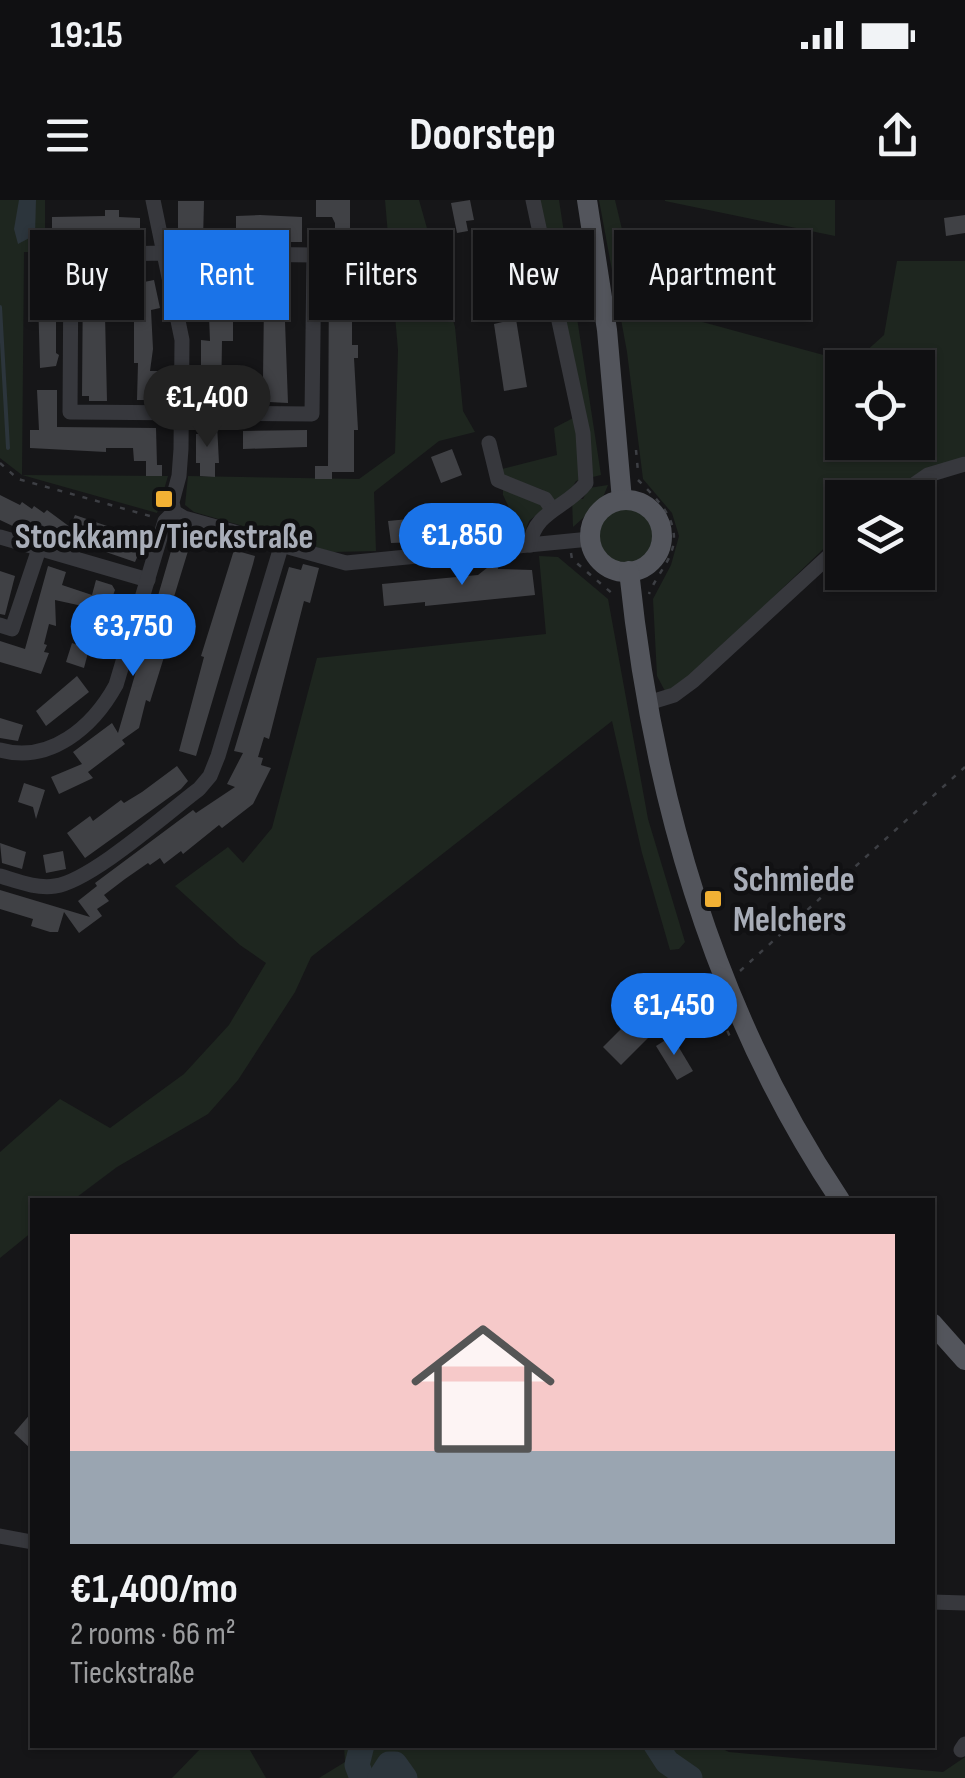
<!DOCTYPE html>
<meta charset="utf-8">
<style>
:root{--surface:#101012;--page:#1e1e20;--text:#f1f3f6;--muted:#9c9d9f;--line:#303032;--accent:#1a73e8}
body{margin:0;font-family:"Sofia Sans Condensed",sans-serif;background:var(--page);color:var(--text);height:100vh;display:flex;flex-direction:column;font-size:38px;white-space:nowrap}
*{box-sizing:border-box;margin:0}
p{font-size:32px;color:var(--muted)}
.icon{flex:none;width:55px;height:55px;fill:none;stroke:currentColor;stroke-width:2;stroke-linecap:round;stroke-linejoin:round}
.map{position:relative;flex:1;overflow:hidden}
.details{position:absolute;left:30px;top:998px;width:905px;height:550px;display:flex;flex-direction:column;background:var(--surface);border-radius:0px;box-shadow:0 2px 8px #0004,0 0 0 2px var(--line)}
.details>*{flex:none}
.top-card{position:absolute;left:30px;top:30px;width:905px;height:90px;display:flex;gap:20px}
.buttons{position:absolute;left:825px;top:150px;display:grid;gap:20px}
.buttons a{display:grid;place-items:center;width:110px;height:110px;border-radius:0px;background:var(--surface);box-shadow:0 2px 8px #0004,0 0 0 2px var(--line);font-size:50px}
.price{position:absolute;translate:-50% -85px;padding:0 22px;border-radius:35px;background:var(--accent);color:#fff;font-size:32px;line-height:65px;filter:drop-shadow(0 2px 5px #0008)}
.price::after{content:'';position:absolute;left:50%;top:60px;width:30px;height:22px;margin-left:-15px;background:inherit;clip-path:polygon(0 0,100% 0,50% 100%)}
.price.on{background:#222;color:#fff}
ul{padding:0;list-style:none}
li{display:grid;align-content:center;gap:20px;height:530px;padding:0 40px}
li span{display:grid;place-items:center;height:310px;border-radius:0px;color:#555}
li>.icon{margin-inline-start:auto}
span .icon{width:180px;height:180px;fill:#fffc;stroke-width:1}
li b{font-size:42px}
.chip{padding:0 35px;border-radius:0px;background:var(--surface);box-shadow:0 2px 8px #0004,0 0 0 2px var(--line);font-size:35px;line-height:90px}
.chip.on{background:var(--accent);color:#fff}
.status{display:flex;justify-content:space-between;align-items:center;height:70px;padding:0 50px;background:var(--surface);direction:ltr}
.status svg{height:28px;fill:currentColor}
header{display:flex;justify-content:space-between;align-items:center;height:130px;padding:0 40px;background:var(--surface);font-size:45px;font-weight:700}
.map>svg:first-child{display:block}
.green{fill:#1e261f;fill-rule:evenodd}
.water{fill:#2c353c}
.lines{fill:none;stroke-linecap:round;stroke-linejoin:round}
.stream{stroke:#2c353c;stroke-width:4}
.river{stroke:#2c353c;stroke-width:25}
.building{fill:#404145}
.path{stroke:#3d3f44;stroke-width:2.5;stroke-dasharray:5 8;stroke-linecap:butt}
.minor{stroke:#37383d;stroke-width:15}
.major{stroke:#53555c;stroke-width:20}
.poi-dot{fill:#f2b134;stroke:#111113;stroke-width:4}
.labels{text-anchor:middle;stroke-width:9;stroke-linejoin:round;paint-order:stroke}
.poi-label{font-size:35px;font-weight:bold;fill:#a8adb8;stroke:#111113}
</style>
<div class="status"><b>19:15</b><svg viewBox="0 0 49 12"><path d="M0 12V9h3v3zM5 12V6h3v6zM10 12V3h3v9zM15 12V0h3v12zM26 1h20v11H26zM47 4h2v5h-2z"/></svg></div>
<header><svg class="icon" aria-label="menu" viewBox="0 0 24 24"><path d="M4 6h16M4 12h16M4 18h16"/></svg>Doorstep<svg class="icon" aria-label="share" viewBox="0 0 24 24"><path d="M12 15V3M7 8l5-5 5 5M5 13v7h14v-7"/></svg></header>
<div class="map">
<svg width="965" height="1578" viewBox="0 0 965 1578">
<rect width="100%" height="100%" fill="#161618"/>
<g class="green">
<polygon points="0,0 45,0 45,52 24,52 22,275 168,276 157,313 22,275 0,258"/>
<polygon points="385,0 419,0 455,127 463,211 475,232 439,241 374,292 376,351 333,352 194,312 185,305 188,276 359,279 395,253 398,150"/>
<polygon points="526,0 559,0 601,275 576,281 567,297 556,303 543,290 503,275 502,269 557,255 554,228 575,217"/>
<path d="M599 0H615L640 105 853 163 884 135 897 61H965V256L888 289 878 297 842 298V331L684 483 665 491 657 476 653 399 671 365 679 336 672 313 643 279 627 152ZM842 168H918V242H842Z"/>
<polygon points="665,0 835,0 835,36 665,1"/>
<polygon points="608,285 601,302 573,327 572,299 583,299 589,288"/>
<polygon points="503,286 546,307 529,321 523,337 503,295"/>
<circle cx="626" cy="336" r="27"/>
<polygon points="539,356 558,357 608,399 648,619 685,742 679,749 670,750 642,653 612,521 311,757 295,792 238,880 208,914 117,967 73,1000 32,1000 32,1032 0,1058 0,952 60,899 110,928 184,874 229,825 266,763 240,745 175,686 228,647 243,663 272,628 317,458 546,434"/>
<polygon points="204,1545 247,1545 266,1578 172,1578"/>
<polygon points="344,1545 714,1545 729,1552 943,1572 965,1557 965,1578 319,1578 345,1562"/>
</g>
<polygon class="water" points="19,0 36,0 35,35 18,44 14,29"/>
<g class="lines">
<polyline class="stream" points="0,107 8,248"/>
<g class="river">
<polyline points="656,1545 667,1562 690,1578"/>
<polyline points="362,1578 357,1565 362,1545"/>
<polyline points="380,1578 389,1564 395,1564 405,1578"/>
</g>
</g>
<g class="building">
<polygon points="316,0 350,0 350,29 357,29 357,47 362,47 362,62 352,62 352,145 358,145 358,158 354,158 358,230 354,230 354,272 332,272 332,279 315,279 315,266 328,266 329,67 330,61 335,61 335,23 332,17 316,17"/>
<polygon points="470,0 474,20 466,21 468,31 457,33 451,3"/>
<polygon points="178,1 204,1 203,40 178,39"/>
<polygon points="105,10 119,10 119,17 140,18 140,38 52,38 52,17 105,16"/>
<polygon points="260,15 302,17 302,42 236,42 236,16"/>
<polygon points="965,15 965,33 946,36 944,18"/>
<polygon points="58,63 53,104 56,104 56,153 59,155 56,166 40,168 38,97 31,97 31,75 34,74 34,66"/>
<polygon points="240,65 283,67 288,203 269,202 269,194 254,194 254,179 263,179 264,102 254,102 254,79 239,79"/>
<polygon points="191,66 213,67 213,91 223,91 223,116 233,116 233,141 222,141 221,202 201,202 201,140 210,141 209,116 201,116 199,91 191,91"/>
<polygon points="504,67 510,93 485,99 479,72"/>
<polygon points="83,72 104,72 107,201 89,201 89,196 82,196"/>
<polygon points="154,80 160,108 151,110 153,149 150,171 158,171 157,200 137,200 138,163 134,163 134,120 142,120 134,84"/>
<polygon points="516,119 527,187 504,191 494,124"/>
<polygon points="37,190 57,190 57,227 156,228 157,265 162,265 162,276 146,276 146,261 134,261 133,248 106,248 106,252 30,248 30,230 39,230"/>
<polygon points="200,224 217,224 219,263 215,263 215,277 200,276 200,263 196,263 196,234 200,234"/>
<polygon points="307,230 307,247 243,249 243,231"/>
<polygon points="452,249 462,275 441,283 431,257"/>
<polygon points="0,295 20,305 22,302 32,309 34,306 44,313 47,310 70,327 75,315 145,339 135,362 65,338 64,342 46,334 44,337 34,330 31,333 21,326 19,329 0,320"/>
<polygon points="503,310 504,323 517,321 518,332 418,345 417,342 391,343 388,321"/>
<polygon points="176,334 192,338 162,436 166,437 161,456 164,457 150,502 146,500 139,528 122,540 125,544 88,572 93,578 59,594 51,577 82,564 73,552 112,523 118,533"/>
<polygon points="234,350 255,356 253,364 196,556 179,551 204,457 201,456"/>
<polygon points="497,360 498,369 532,370 535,395 425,406 425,402 384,406 382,384 478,375"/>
<polygon points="303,364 319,368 310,403 304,401 269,539 264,537 258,557 263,558 261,565 271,568 253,604 222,628 219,625 183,654 181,651 164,664 160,658 150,665 148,663 125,679 104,695 109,701 97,709 102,716 79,733 64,712 58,732 50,732 31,726 33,719 0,709 0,690 90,717 78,701 97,686 95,683 193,610 196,613 235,587 227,584 243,553 234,551 289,367 301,370"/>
<polygon points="48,366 66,372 62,385 92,395 96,380 112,385 115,390 105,418 111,420 105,440 88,435 96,409 55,400 56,426 49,424 44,444 47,445 44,452 49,453 41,474 0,462 0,441 25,449"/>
<polygon points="0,371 15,376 5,415 0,414"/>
<polygon points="72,443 89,449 84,468 66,462"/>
<polygon points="77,476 89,492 46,526 36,511"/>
<polygon points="0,518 23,525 18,541 0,538"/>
<polygon points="177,566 188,581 181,589 85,658 67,633 90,616 93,621 121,600 124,603 142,592"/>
<polygon points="24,583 45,590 36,619 33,607 18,602"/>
<polygon points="0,643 26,652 22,669 2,663"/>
<polygon points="63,651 66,669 46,673 43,655"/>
<polygon points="633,817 651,835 621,865 603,847"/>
<polygon points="672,836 693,871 677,880 656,846"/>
<polygon points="32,1212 32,1250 14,1233"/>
</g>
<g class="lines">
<g class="path">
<polyline points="636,250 638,272"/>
<polyline points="0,263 18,279 150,316"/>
<path d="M638 280C657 299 681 321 672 350 667 366 655 378 649 394"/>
<polyline points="571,353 572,359 614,395"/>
<polyline points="740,771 965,567"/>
<polyline points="722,819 731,839"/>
</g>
<g class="minor">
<polyline points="153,0 182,140 181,249 179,276 172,302 174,312"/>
<polygon points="164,53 314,55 312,214 70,212 71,55"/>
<polyline points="489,243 498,280 545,299 552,309"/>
<polyline points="895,298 928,275 965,264"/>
<polyline points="174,312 184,318 346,363 590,339"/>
<polyline points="0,337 148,380"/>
<path d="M530 345C534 311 567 308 586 283L583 233 533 0"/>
<polyline points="0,425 12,429 39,349"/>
<polyline points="648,503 674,495 693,481 842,344"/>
<path d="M0 550C50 564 93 527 116 485L165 321 174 312"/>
<path d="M0 676C17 681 37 689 55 686 91 681 167 613 199 589L210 576 218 556 281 347"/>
<polyline points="0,1336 32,1342"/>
<polyline points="932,1402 965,1403"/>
<polyline points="961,1550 965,1544"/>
</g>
<g class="major">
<polyline points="587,0 607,130 622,300"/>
<circle cx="626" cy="336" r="36"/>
<path d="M629 371C652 594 715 813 840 1000"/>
<polyline points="932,1123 965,1160"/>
</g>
</g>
<g class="poi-dot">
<rect x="154" y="289" width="20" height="20" rx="5"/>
<rect x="703" y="689" width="20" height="20" rx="5"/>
</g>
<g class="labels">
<g class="poi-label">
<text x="164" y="348">Stockkamp/Tieckstraße</text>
<text x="733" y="691" text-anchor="start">Schmiede<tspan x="733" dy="40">Melchers</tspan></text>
</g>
</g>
</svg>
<div class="buttons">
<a><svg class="icon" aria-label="locate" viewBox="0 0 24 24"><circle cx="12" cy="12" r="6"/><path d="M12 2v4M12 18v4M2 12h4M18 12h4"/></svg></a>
<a><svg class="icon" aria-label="layers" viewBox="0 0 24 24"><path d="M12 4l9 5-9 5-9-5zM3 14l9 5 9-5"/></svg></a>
</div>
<b class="price on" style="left:207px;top:250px">€1,400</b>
<b class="price" style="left:462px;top:388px">€1,850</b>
<b class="price" style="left:133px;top:479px">€3,750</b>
<b class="price" style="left:674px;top:858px">€1,450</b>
<div class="top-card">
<a class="chip">Buy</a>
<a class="chip on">Rent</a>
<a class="chip">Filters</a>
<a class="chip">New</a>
<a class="chip">Apartment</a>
</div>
<section class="details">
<ul>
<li><span style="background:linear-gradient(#f6c9c9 70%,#9aa5b1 0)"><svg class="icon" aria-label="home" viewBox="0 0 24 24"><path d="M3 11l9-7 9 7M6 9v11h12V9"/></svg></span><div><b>€1,400/mo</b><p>2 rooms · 66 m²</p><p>Tieckstraße</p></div></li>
</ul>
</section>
</div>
